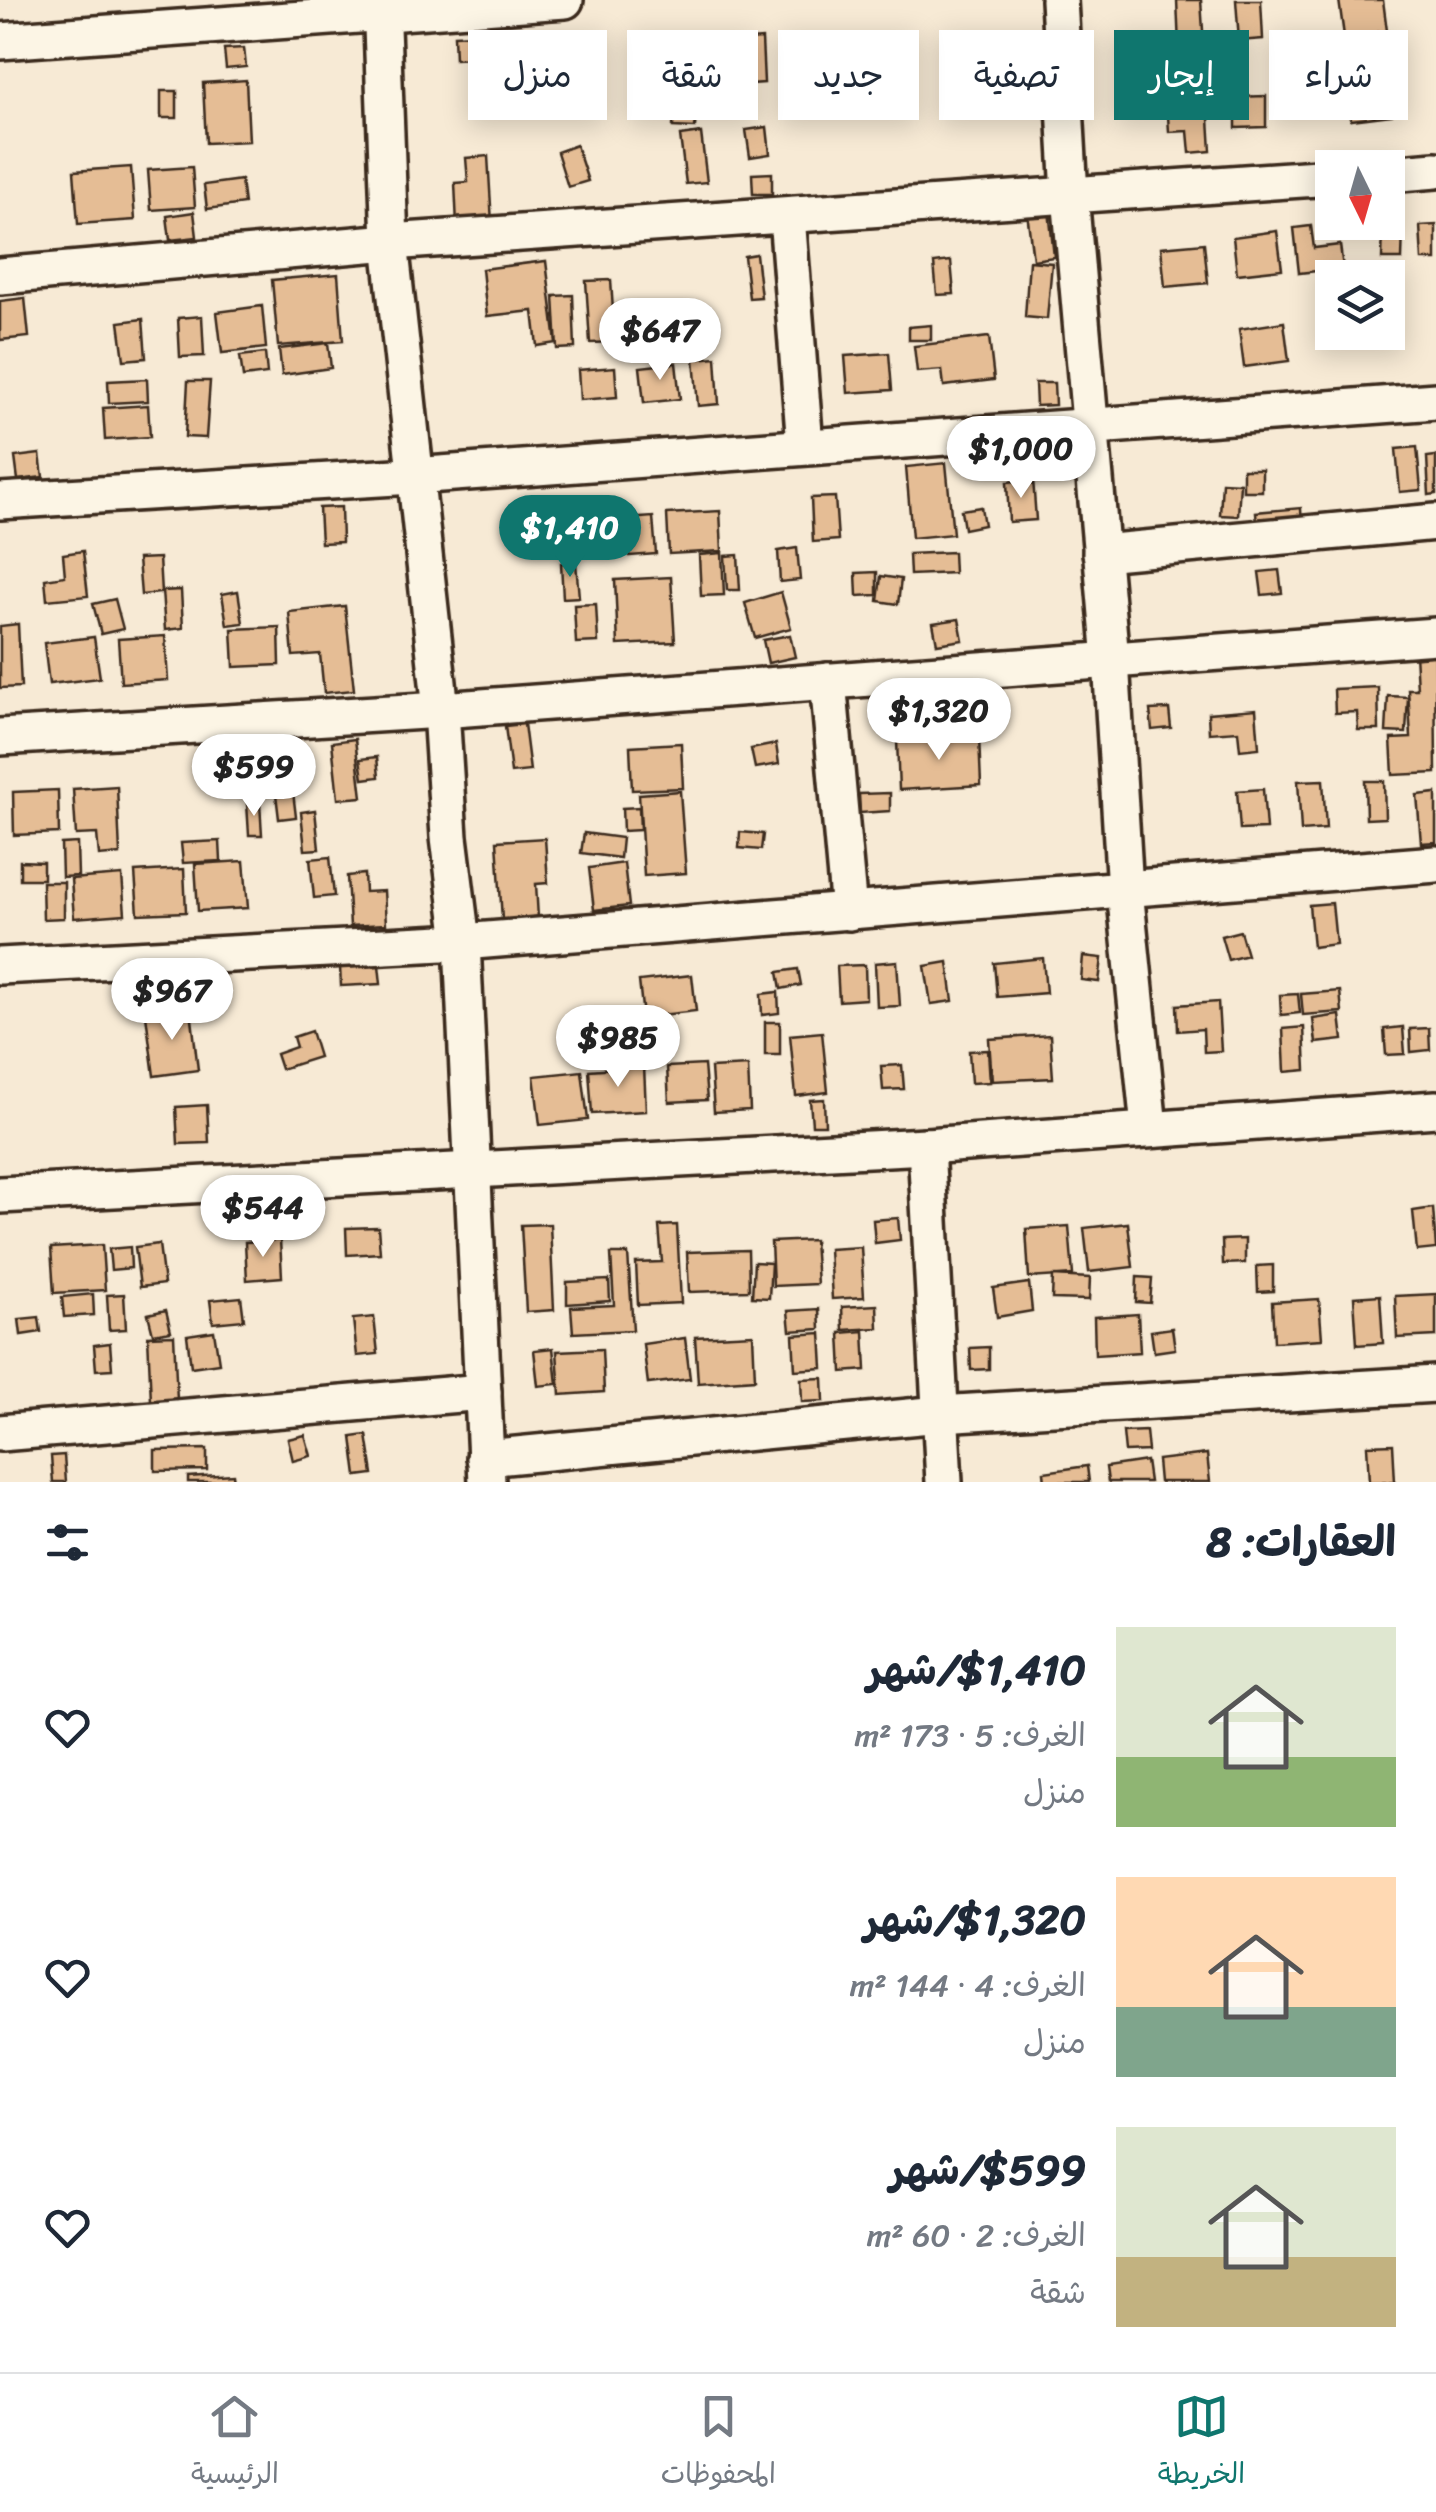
<!DOCTYPE html>
<html lang="ar">
<meta charset="utf-8">
<style>
:root{--surface:#fff;--page:#f6f6f7;--text:#1f2937;--muted:#747a83;--line:#e0e1e3;--accent:#0f766e}
body{margin:0;font-family:Sriracha,"Playpen Sans Arabic",sans-serif;background:var(--page);color:var(--text);direction:rtl;height:100vh;display:flex;flex-direction:column;font-size:38px;white-space:nowrap}
*{box-sizing:border-box;margin:0}
p{font-size:32px;color:var(--muted)}
.icon{flex:none;width:55px;height:55px;fill:none;stroke:currentColor;stroke-width:2;stroke-linecap:round;stroke-linejoin:round}
.map{position:relative;height:1482px;overflow:hidden;direction:ltr}
.details{display:flex;flex-direction:column;background:var(--surface);flex:1}
.details>*{flex:none}
.guide{position:absolute;left:30px;top:30px;width:1378px;height:90px;direction:rtl;display:flex;gap:20px}
.needle{width:65px;rotate:175deg}
.tools{position:absolute;left:1315px;top:150px;display:grid;gap:20px}
.tools a{display:grid;place-items:center;width:90px;height:90px;border-radius:0px;background:var(--surface);box-shadow:0 5px 25px #0003;font-size:50px}
.price{position:absolute;translate:-50% -85px;padding:0 22px;border-radius:35px;background:#fff;color:#222;font-size:32px;line-height:65px;filter:drop-shadow(0 2px 5px #0008)}
.price::after{content:'';position:absolute;left:50%;top:60px;width:30px;height:22px;margin-left:-15px;background:inherit;clip-path:polygon(0 0,100% 0,50% 100%)}
.price.on{background:var(--accent);color:#fff}
ul{padding:0;list-style:none}
li{display:flex;align-items:center;gap:30px;height:250px;padding:0 40px}
li span{display:grid;place-items:center;flex:none;width:280px;height:200px;border-radius:0px;color:#555}
li>.icon{margin-inline-start:auto}
span .icon{width:120px;height:120px;fill:#fffc;stroke-width:1}
li b{font-size:42px}
h2{display:flex;justify-content:space-between;align-items:center;height:120px;padding:0 40px;font-size:42px}
.chip{padding:0 35px;border-radius:0px;background:var(--surface);box-shadow:0 5px 25px #0003;font-size:35px;line-height:90px}
.chip.on{background:var(--accent);color:#fff}
.menu{display:flex;justify-content:space-around;align-items:center;height:140px;border-top:2px solid var(--line);background:var(--surface);font-size:28px;color:var(--muted)}
.menu a{display:grid;justify-items:center;gap:5px}
.menu .on{color:var(--accent)}
.map>svg:first-child{display:block}
.building{fill:#e5bd95;stroke:#3b2a1e;stroke-width:2.5}
.lines{fill:none;stroke-linecap:round;stroke-linejoin:round}
.street-casing{stroke:#3b2a1e;stroke-width:42}
.street{stroke:#fcf5e5;stroke-width:35}
</style>
<div class="map">
<svg width="1436" height="1482" viewBox="0 0 1436 1482">
<rect width="100%" height="100%" fill="#f7ead5"/>
<filter id="ink" filterUnits="userSpaceOnUse"><feTurbulence type="fractalNoise" baseFrequency=".01" numOctaves="2"/><feDisplacementMap in="SourceGraphic" scale="20" xChannelSelector="R" yChannelSelector="G"/><feConvolveMatrix kernelMatrix="1 2 1 2 8 2 1 2 1" color-interpolation-filters="sRGB"/></filter>
<g filter="url(#ink)">
<g class="building">
<polygon points="1177,0 1201,0 1204,46 1179,47"/>
<polygon points="1236,0 1261,0 1263,39 1239,41"/>
<polygon points="1339,0 1383,0 1387,31 1344,36"/>
<polygon points="477,34 478,58 455,59 454,35"/>
<polygon points="762,39 764,83 709,87 707,43"/>
<polygon points="580,43 582,90 540,92 538,45"/>
<polygon points="244,48 246,67 226,69 224,49"/>
<polygon points="520,57 524,95 497,98 492,59"/>
<polygon points="1206,70 1211,151 1190,153 1188,131 1169,132 1167,99 1151,100 1149,73"/>
<polygon points="1387,75 1392,115 1351,120 1346,80"/>
<polygon points="246,80 249,141 206,143 203,83"/>
<rect x="161" y="91" width="16" height="27"/>
<polygon points="1266,96 1266,127 1236,128 1236,97"/>
<polygon points="674,110 696,110 695,128 673,127"/>
<polygon points="767,127 770,154 750,157 746,130"/>
<polygon points="701,133 707,182 686,184 680,136"/>
<polygon points="576,145 588,181 568,187 557,152"/>
<polygon points="488,156 492,223 457,225 455,183 468,182 466,158"/>
<polygon points="131,167 135,220 78,224 74,171"/>
<polygon points="192,167 195,207 151,210 148,170"/>
<polygon points="772,173 772,194 753,194 752,174"/>
<polygon points="241,180 244,204 207,209 204,185"/>
<polygon points="1049,210 1054,257 1033,260 1027,212"/>
<polygon points="194,212 197,237 170,240 167,216"/>
<polygon points="1436,225 1436,260 1422,260 1420,226"/>
<polygon points="1311,226 1314,248 1340,245 1343,268 1299,273 1294,228"/>
<polygon points="1383,227 1403,228 1402,259 1382,259"/>
<polygon points="1277,231 1282,269 1237,274 1233,237"/>
<polygon points="1204,243 1208,283 1165,287 1161,247"/>
<polygon points="756,254 761,297 749,298 744,256"/>
<polygon points="546,261 556,343 537,346 533,311 487,316 482,269"/>
<polygon points="951,261 954,294 937,295 934,263"/>
<polygon points="1029,261 1052,263 1047,319 1025,317"/>
<polygon points="338,274 343,341 278,346 272,280"/>
<polygon points="611,280 615,342 590,343 586,281"/>
<polygon points="573,295 575,348 557,349 554,296"/>
<polygon points="25,298 29,337 0,340 0,301"/>
<polygon points="262,306 266,348 222,353 217,312"/>
<polygon points="202,316 204,356 180,357 178,318"/>
<polygon points="143,319 146,358 124,360 119,322"/>
<polygon points="1284,322 1289,361 1244,367 1239,329"/>
<polygon points="931,325 931,340 909,340 909,327"/>
<polygon points="989,337 994,380 944,386 942,370 917,372 914,346"/>
<polygon points="328,343 331,368 282,375 279,349"/>
<polygon points="265,353 267,374 243,377 240,356"/>
<polygon points="889,353 892,390 848,393 845,356"/>
<polygon points="716,357 719,404 698,406 694,359"/>
<polygon points="676,363 680,399 644,403 640,367"/>
<polygon points="615,367 617,397 580,400 578,370"/>
<polygon points="147,379 148,401 109,403 108,381"/>
<polygon points="188,381 210,381 206,438 185,437"/>
<polygon points="1035,383 1054,383 1055,405 1036,406"/>
<polygon points="148,405 150,437 105,440 103,408"/>
<polygon points="1417,447 1421,490 1400,492 1396,449"/>
<polygon points="40,454 43,477 18,480 15,457"/>
<polygon points="1436,456 1436,494 1429,495 1427,457"/>
<polygon points="946,463 953,534 912,538 906,467"/>
<rect x="1243" y="469" width="19" height="22"/>
<polygon points="1033,479 1036,520 1009,522 1007,482"/>
<polygon points="1222,482 1240,483 1238,516 1220,515"/>
<polygon points="835,497 838,540 813,542 811,498"/>
<polygon points="341,507 342,542 321,543 319,508"/>
<polygon points="981,507 984,525 964,529 961,510"/>
<polygon points="1301,508 1302,530 1258,533 1256,512"/>
<polygon points="720,511 722,551 669,554 667,514"/>
<polygon points="653,517 656,554 630,556 627,519"/>
<polygon points="797,548 800,580 780,582 778,551"/>
<polygon points="83,551 88,596 47,600 45,579 65,576 63,554"/>
<polygon points="953,552 954,573 910,575 909,554"/>
<polygon points="722,553 724,595 701,596 699,555"/>
<polygon points="738,555 740,590 727,590 725,556"/>
<polygon points="159,558 161,593 141,595 138,559"/>
<polygon points="561,563 576,563 579,597 563,598"/>
<polygon points="1279,570 1282,593 1262,595 1259,572"/>
<polygon points="877,572 877,595 857,596 856,573"/>
<polygon points="881,576 901,579 898,604 878,601"/>
<polygon points="671,577 675,642 618,645 615,580"/>
<polygon points="181,590 183,628 165,630 162,591"/>
<polygon points="238,591 243,623 227,625 222,594"/>
<polygon points="781,592 791,628 755,638 745,603"/>
<polygon points="115,599 123,629 101,634 93,604"/>
<polygon points="596,604 598,642 576,643 574,605"/>
<polygon points="345,606 354,690 324,693 320,654 293,656 289,612"/>
<polygon points="959,619 963,640 937,644 933,623"/>
<polygon points="18,624 21,687 0,688 0,626"/>
<polygon points="279,627 280,665 234,667 232,629"/>
<polygon points="790,635 795,657 768,663 763,640"/>
<polygon points="165,636 168,680 121,683 118,639"/>
<polygon points="94,637 100,678 49,684 44,643"/>
<polygon points="1435,652 1436,773 1393,775 1391,739 1411,738 1408,689 1417,689 1415,653"/>
<polygon points="1378,687 1379,730 1358,730 1357,712 1335,713 1334,689"/>
<polygon points="1388,696 1408,697 1406,733 1386,732"/>
<polygon points="1169,709 1171,728 1152,730 1150,710"/>
<polygon points="1256,709 1259,748 1240,750 1238,731 1209,733 1208,713"/>
<polygon points="524,724 530,771 511,773 505,726"/>
<polygon points="979,736 981,785 899,790 897,740"/>
<polygon points="355,739 362,797 338,799 332,742"/>
<polygon points="681,743 683,788 632,790 630,746"/>
<polygon points="776,744 779,764 755,768 751,749"/>
<polygon points="377,757 379,777 363,779 360,759"/>
<polygon points="1323,780 1326,829 1301,831 1298,781"/>
<polygon points="1365,781 1384,781 1385,818 1366,819"/>
<polygon points="117,786 120,854 99,856 97,834 76,835 73,789"/>
<polygon points="1263,789 1266,829 1240,830 1237,791"/>
<polygon points="58,790 59,833 14,835 13,792"/>
<polygon points="680,791 686,873 644,876 639,794"/>
<polygon points="293,792 296,817 279,819 276,794"/>
<polygon points="890,793 890,811 860,813 859,794"/>
<polygon points="1436,793 1436,842 1421,843 1417,795"/>
<polygon points="247,803 260,803 262,835 249,835"/>
<polygon points="639,807 640,830 623,831 622,808"/>
<polygon points="315,810 319,849 305,850 301,812"/>
<polygon points="740,832 763,834 761,850 739,848"/>
<polygon points="584,833 622,838 620,858 581,853"/>
<polygon points="545,838 548,883 536,884 538,918 502,920 497,841"/>
<polygon points="220,841 221,861 183,863 181,843"/>
<polygon points="77,843 78,876 62,877 61,844"/>
<polygon points="330,857 334,896 314,898 310,859"/>
<polygon points="20,861 43,862 43,879 20,879"/>
<polygon points="244,861 248,908 198,911 195,864"/>
<polygon points="624,863 629,906 594,910 589,868"/>
<polygon points="184,869 186,912 138,914 135,872"/>
<polygon points="364,874 365,892 384,891 386,924 350,926 347,876"/>
<polygon points="122,875 125,914 74,918 71,879"/>
<polygon points="42,882 64,882 64,918 43,919"/>
<polygon points="1332,903 1336,944 1313,947 1309,905"/>
<polygon points="1240,931 1247,955 1228,960 1221,936"/>
<polygon points="1083,956 1102,958 1099,982 1081,980"/>
<polygon points="1043,958 1046,993 997,997 994,963"/>
<polygon points="897,961 900,1006 877,1007 875,963"/>
<polygon points="948,962 953,1001 931,1004 925,966"/>
<polygon points="379,965 381,984 341,986 340,967"/>
<polygon points="865,965 866,999 839,1001 837,966"/>
<polygon points="798,969 801,985 781,989 778,972"/>
<polygon points="692,975 696,1011 643,1017 639,981"/>
<polygon points="1340,991 1342,1012 1303,1015 1301,994"/>
<polygon points="778,992 779,1013 762,1015 761,994"/>
<polygon points="1298,994 1300,1013 1281,1015 1280,995"/>
<polygon points="1218,1002 1221,1051 1204,1052 1203,1029 1178,1031 1177,1005"/>
<polygon points="191,1010 198,1070 154,1076 146,1015"/>
<polygon points="618,1010 621,1036 588,1041 584,1014"/>
<polygon points="1340,1015 1343,1040 1316,1043 1313,1019"/>
<rect x="765" y="1022" width="15" height="33"/>
<polygon points="1304,1027 1306,1070 1285,1072 1283,1029"/>
<polygon points="1403,1027 1405,1054 1386,1055 1384,1029"/>
<polygon points="1429,1028 1430,1050 1411,1052 1410,1029"/>
<polygon points="311,1031 319,1057 281,1069 276,1054 296,1047 293,1037"/>
<polygon points="822,1032 828,1092 796,1096 790,1035"/>
<polygon points="1050,1035 1053,1078 992,1081 989,1039"/>
<polygon points="988,1050 990,1082 971,1083 969,1051"/>
<polygon points="704,1065 707,1100 669,1102 667,1067"/>
<polygon points="902,1065 904,1089 883,1090 881,1066"/>
<polygon points="644,1066 646,1111 592,1114 589,1070"/>
<polygon points="748,1066 750,1110 714,1112 711,1068"/>
<polygon points="582,1071 588,1120 540,1125 534,1076"/>
<polygon points="824,1099 825,1125 812,1125 810,1100"/>
<polygon points="207,1105 209,1143 178,1144 176,1107"/>
<polygon points="1433,1208 1436,1249 1417,1251 1413,1211"/>
<polygon points="898,1218 900,1240 875,1243 873,1220"/>
<polygon points="1128,1223 1133,1267 1089,1272 1084,1228"/>
<polygon points="550,1224 554,1310 526,1312 521,1225"/>
<polygon points="677,1225 681,1303 638,1305 636,1263 662,1262 659,1226"/>
<polygon points="1069,1226 1073,1275 1029,1278 1026,1229"/>
<polygon points="378,1227 380,1253 347,1255 346,1228"/>
<polygon points="1245,1239 1245,1263 1223,1264 1222,1240"/>
<polygon points="280,1240 282,1277 247,1280 245,1242"/>
<polygon points="814,1240 817,1284 773,1286 771,1242"/>
<polygon points="159,1244 164,1284 140,1287 135,1247"/>
<polygon points="102,1245 105,1290 54,1293 51,1248"/>
<polygon points="130,1247 131,1268 111,1270 109,1249"/>
<polygon points="861,1247 864,1297 832,1299 829,1249"/>
<polygon points="748,1250 749,1290 689,1292 687,1252"/>
<polygon points="611,1254 628,1254 633,1330 573,1333 571,1307 614,1305"/>
<polygon points="754,1262 771,1263 769,1298 752,1297"/>
<polygon points="1273,1265 1273,1291 1258,1292 1257,1266"/>
<polygon points="1053,1276 1090,1278 1089,1300 1052,1299"/>
<polygon points="1137,1277 1152,1278 1150,1303 1136,1302"/>
<polygon points="609,1280 610,1301 567,1304 567,1282"/>
<polygon points="1029,1283 1032,1311 997,1317 993,1288"/>
<polygon points="93,1294 94,1315 64,1317 62,1297"/>
<polygon points="124,1294 126,1329 109,1330 107,1295"/>
<polygon points="1436,1294 1436,1336 1397,1338 1395,1296"/>
<polygon points="1380,1295 1383,1343 1357,1345 1354,1297"/>
<polygon points="241,1297 244,1320 213,1323 210,1300"/>
<polygon points="1319,1299 1322,1339 1274,1342 1272,1302"/>
<polygon points="877,1305 878,1328 843,1330 842,1307"/>
<polygon points="819,1309 820,1329 790,1331 788,1311"/>
<polygon points="166,1310 171,1331 153,1334 148,1314"/>
<polygon points="1138,1314 1140,1352 1095,1355 1094,1317"/>
<polygon points="39,1317 41,1332 21,1335 19,1319"/>
<polygon points="374,1317 378,1354 357,1356 353,1319"/>
<polygon points="1172,1328 1175,1349 1154,1352 1151,1331"/>
<polygon points="214,1331 219,1363 191,1367 187,1335"/>
<polygon points="864,1331 866,1370 842,1372 840,1333"/>
<polygon points="821,1333 823,1368 795,1370 793,1335"/>
<polygon points="753,1334 755,1379 698,1383 695,1337"/>
<polygon points="174,1335 177,1400 151,1401 148,1336"/>
<polygon points="685,1338 690,1379 648,1384 643,1344"/>
<polygon points="110,1343 112,1369 96,1370 94,1345"/>
<polygon points="989,1347 989,1369 971,1370 970,1348"/>
<polygon points="553,1348 557,1384 538,1386 534,1350"/>
<polygon points="602,1349 604,1392 560,1395 557,1351"/>
<polygon points="823,1378 824,1401 802,1402 801,1379"/>
<polygon points="1146,1431 1148,1451 1125,1452 1123,1432"/>
<polygon points="305,1435 311,1456 293,1461 288,1439"/>
<polygon points="367,1435 373,1474 357,1476 352,1437"/>
<polygon points="1393,1444 1395,1482 1369,1482 1367,1445"/>
<polygon points="207,1449 207,1470 155,1471 155,1450"/>
<polygon points="1207,1454 1210,1482 1159,1482 1157,1460"/>
<polygon points="64,1455 66,1482 53,1482 51,1456"/>
<polygon points="1146,1461 1149,1482 1108,1482 1106,1467"/>
<polygon points="1087,1466 1089,1482 1045,1482 1044,1472"/>
<polygon points="233,1474 234,1482 188,1482 188,1477"/>
</g>
<g class="lines">
<defs>
<g id="street">
<polyline points="381,0 390,242 441,710 449,837 462,942 487,1482"/>
<polyline points="1059,0 1070,195 1111,660 1125,890 1149,1128"/>
<polyline points="0,41 565,0"/>
<polyline points="1388,174 1436,170"/>
<polyline points="787,216 805,446"/>
<polyline points="0,276 390,242 1332,177"/>
<polyline points="0,501 413,476 1436,401"/>
<polyline points="1101,553 1436,522"/>
<polyline points="828,681 849,912"/>
<polyline points="0,737 441,710 1436,636"/>
<polyline points="0,966 462,942 1436,864"/>
<polyline points="926,1146 944,1482"/>
<polyline points="0,1195 926,1146 1436,1109"/>
<polyline points="0,1433 483,1392"/>
<polyline points="485,1458 940,1414 1436,1384"/>
</g>
</defs>
<use href="#street" class="street-casing"/>
<use href="#street" class="street"/>
</g>
</g>
</svg>
<div class="tools">
<a><svg class="needle" viewBox="-14 -14 28 28"><path d="M0-13l5 13h-10z" fill="#e53935"/><path d="M0 13l5-13h-10z" fill="#747a83"/></svg></a>
<a><svg class="icon" aria-label="layers" viewBox="0 0 24 24"><path d="M12 4l9 5-9 5-9-5zM3 14l9 5 9-5"/></svg></a>
</div>
<b class="price" style="left:660px;top:383px">$647</b>
<b class="price" style="left:1021px;top:501px">$1,000</b>
<b class="price on" style="left:570px;top:580px">$1,410</b>
<b class="price" style="left:939px;top:763px">$1,320</b>
<b class="price" style="left:254px;top:819px">$599</b>
<b class="price" style="left:172px;top:1043px">$967</b>
<b class="price" style="left:618px;top:1090px">$985</b>
<b class="price" style="left:263px;top:1260px">$544</b>
<div class="guide">
<a class="chip">شراء</a>
<a class="chip on">إيجار</a>
<a class="chip">تصفية</a>
<a class="chip">جديد</a>
<a class="chip">شقة</a>
<a class="chip">منزل</a>
</div>
</div>
<section class="details">
<h2>العقارات: 8<svg class="icon" aria-label="filters" viewBox="0 0 24 24"><path d="M4 7h16M4 17h16"/><circle cx="9" cy="7" r="2"/><circle cx="15" cy="17" r="2"/></svg></h2>
<ul>
<li><span style="background:linear-gradient(#dfe7d0 65%,#8fb573 0)"><svg class="icon" aria-label="home" viewBox="0 0 24 24"><path d="M3 11l9-7 9 7M6 9v11h12V9"/></svg></span><div><b>$1,410/شهر</b><p>الغرف: 5 · 173 m²</p><p>منزل</p></div><svg class="icon" aria-label="heart" viewBox="0 0 24 24"><path d="M12 20l-8-8c-3-5 5-10 8-4 3-6 11-1 8 4z"/></svg></li>
<li><span style="background:linear-gradient(#ffd9b3 65%,#7fa58c 0)"><svg class="icon" aria-label="home" viewBox="0 0 24 24"><path d="M3 11l9-7 9 7M6 9v11h12V9"/></svg></span><div><b>$1,320/شهر</b><p>الغرف: 4 · 144 m²</p><p>منزل</p></div><svg class="icon" aria-label="heart" viewBox="0 0 24 24"><path d="M12 20l-8-8c-3-5 5-10 8-4 3-6 11-1 8 4z"/></svg></li>
<li><span style="background:linear-gradient(#dfe7d0 65%,#c2b280 0)"><svg class="icon" aria-label="home" viewBox="0 0 24 24"><path d="M3 11l9-7 9 7M6 9v11h12V9"/></svg></span><div><b>$599/شهر</b><p>الغرف: 2 · 60 m²</p><p>شقة</p></div><svg class="icon" aria-label="heart" viewBox="0 0 24 24"><path d="M12 20l-8-8c-3-5 5-10 8-4 3-6 11-1 8 4z"/></svg></li>
</ul>
</section>
<nav class="menu">
<a class="on"><svg class="icon" aria-label="map" viewBox="0 0 24 24"><path d="M3 6l6-2 6 2 6-2v14l-6 2-6-2-6 2zM9 4v14M15 6v14"/></svg>الخريطة</a>
<a><svg class="icon" aria-label="saved" viewBox="0 0 24 24"><path d="M7 4h10v16l-5-4-5 4z"/></svg>المحفوظات</a>
<a><svg class="icon" aria-label="home" viewBox="0 0 24 24"><path d="M3 11l9-7 9 7M6 9v11h12V9"/></svg>الرئيسية</a>
</nav>
